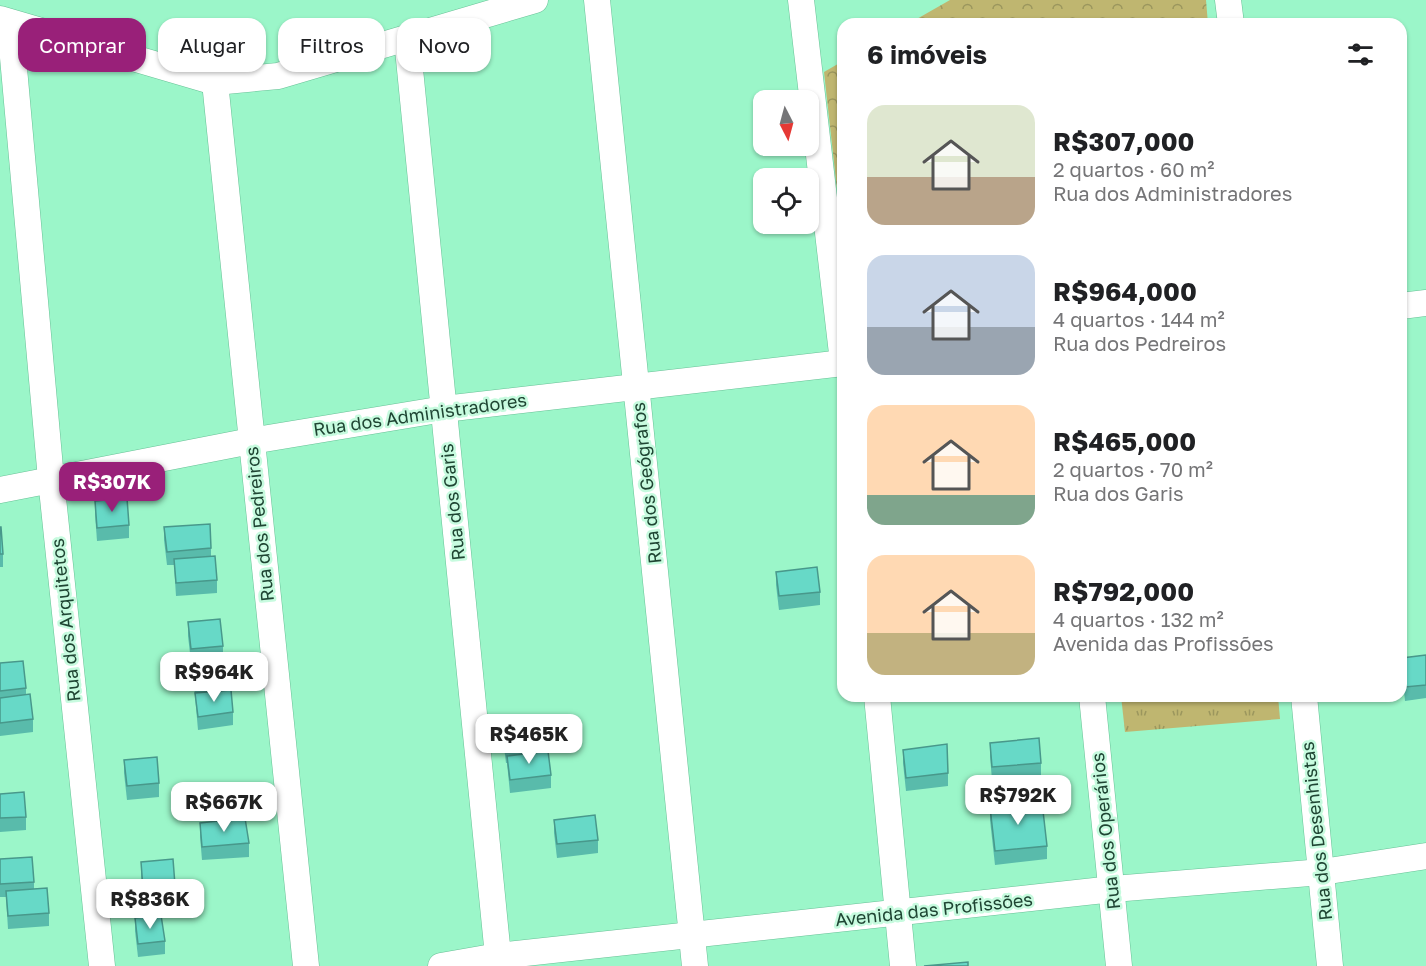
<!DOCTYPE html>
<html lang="pt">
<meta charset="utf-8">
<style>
:root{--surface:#fff;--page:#f6f6f6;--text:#202124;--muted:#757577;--accent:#992079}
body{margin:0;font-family:"Golos Text",sans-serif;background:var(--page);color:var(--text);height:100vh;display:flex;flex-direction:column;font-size:22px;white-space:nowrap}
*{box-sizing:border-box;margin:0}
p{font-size:20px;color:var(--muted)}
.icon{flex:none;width:33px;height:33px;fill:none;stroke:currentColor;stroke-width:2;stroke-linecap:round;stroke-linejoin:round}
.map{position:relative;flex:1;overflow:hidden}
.drawer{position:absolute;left:837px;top:18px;width:570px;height:684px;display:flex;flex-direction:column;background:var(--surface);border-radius:18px;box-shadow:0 2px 4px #0004}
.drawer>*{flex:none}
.top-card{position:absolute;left:18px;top:18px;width:570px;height:54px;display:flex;gap:12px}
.needle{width:39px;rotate:174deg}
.tools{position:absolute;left:753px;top:90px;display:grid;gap:12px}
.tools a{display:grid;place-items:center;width:66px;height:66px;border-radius:12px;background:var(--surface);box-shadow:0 2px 4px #0004;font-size:30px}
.price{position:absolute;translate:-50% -51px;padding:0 14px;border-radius:12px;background:#fff;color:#222;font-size:20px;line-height:39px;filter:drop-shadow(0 2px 3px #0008)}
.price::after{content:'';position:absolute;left:50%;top:36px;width:18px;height:14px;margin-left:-9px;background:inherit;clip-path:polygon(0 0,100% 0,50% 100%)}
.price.active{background:var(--accent);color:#fff}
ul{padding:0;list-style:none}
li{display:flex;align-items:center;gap:18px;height:150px;padding:0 30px}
li span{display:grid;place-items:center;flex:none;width:168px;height:120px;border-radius:18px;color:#555}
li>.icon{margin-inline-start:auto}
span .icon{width:72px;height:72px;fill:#fffc;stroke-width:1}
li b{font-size:26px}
h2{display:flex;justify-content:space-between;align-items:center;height:72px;padding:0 30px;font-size:26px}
.pill{padding:0 21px;border-radius:18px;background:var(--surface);box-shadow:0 2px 4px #0004;font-size:21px;line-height:54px}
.pill.active{background:var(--accent);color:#fff}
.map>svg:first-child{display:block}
.forest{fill:url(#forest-crowns)}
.park{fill:url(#park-tufts)}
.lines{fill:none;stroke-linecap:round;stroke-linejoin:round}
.minor-casing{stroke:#67c196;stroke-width:27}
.minor{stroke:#fff;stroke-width:26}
.wall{fill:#59bbab}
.building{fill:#67d9c7;stroke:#48988b;stroke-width:1.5}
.labels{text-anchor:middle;stroke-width:5;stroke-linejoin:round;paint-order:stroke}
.street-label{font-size:18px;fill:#1f4533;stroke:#c7fbdf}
</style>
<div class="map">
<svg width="1426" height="966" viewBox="0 0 1426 966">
<defs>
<pattern id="forest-crowns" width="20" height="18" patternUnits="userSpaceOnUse" patternTransform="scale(1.5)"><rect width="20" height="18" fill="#bfb670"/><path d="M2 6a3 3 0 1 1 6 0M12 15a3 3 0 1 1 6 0" fill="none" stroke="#9b965d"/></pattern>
<pattern id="park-tufts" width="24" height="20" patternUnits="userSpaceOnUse" patternTransform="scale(1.5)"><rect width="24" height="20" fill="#bfb670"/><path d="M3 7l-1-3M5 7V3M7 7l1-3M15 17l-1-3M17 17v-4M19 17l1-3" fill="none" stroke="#9b965d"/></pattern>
</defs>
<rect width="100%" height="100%" fill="#9bf6c9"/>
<g class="forest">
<polygon points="950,0 1206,0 1208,24 908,24"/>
<polygon points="843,61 843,244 824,72"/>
</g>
<polygon class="park" points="1121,696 1278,696 1280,719 1125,732"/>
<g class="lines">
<defs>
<g id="minor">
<polyline points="597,0 695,966"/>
<polyline points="801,0 843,362"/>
<polyline points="1228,0 1231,24"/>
<polyline points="0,19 215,82 278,76 535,0"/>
<polyline points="10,24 51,479 102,966"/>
<polyline points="407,39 499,966"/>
<polyline points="215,82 306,966"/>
<polyline points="1401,306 1426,303"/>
<polyline points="0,490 251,441 444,409 843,363"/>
<polyline points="877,696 903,966"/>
<polyline points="1092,696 1119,966"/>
<polyline points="1304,696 1330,966"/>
<polyline points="441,966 498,956 1113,889 1322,872 1426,856"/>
</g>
</defs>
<use href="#minor" class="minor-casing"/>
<use href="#minor" class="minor"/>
</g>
<g class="wall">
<polygon points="95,501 129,525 129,538 97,541 95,514"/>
<polygon points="0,527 3,554 3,567 0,567"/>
<polygon points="164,527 211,548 211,556 217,580 217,593 176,596 174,565 167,565 164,540"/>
<polygon points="776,572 820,592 820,605 779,610 776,585"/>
<polygon points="188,622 223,646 223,654 227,680 227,690 233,712 233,725 198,730 192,662 191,662 188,636"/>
<polygon points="1426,655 1426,698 1405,701 1402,671 1402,658"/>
<polygon points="0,663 26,688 26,695 33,719 33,732 0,736"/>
<polygon points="503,726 547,745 547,751 551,775 551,788 510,793 507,763 506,763 503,739"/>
<polygon points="990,743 1041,763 1041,776 992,780 990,756"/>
<polygon points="903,750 948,773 948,786 906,791 903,763"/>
<polygon points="124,760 159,783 159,797 127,800 124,773"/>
<polygon points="0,794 26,817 26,830 0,832"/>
<polygon points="990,807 1047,846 1047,859 995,865 990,820"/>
<polygon points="554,820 598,840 598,853 557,858 554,833"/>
<polygon points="200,823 249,843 249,857 202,860 200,836"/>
<polygon points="0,859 34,882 34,889 49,913 49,926 8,929 6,897 0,897"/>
<polygon points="141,862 175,885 175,898 143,901 141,875"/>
<polygon points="135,918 165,941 165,954 138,957 135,931"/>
</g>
<g class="building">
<polygon points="127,498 129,525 97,528 95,501"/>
<polygon points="210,524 211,548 167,552 164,527"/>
<polygon points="0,527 1,527 3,554 0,554"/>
<polygon points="215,556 217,580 176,583 174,559"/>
<polygon points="817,567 820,592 779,596 776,572"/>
<polygon points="220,619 223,646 191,649 188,622"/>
<polygon points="224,653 227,680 195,683 192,656"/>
<polygon points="1426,655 1426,685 1405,687 1402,658"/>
<polygon points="23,661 26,688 0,691 0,663"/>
<polygon points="231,690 233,712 198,717 195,693"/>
<polygon points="30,694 33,719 0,723 0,698"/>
<polygon points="544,721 547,745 506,750 503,726"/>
<polygon points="1039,738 1041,763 992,767 990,743"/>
<polygon points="947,744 948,773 906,778 903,750"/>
<polygon points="548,751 551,775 510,780 507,756"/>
<polygon points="157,757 159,783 127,786 124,760"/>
<polygon points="24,792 26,817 0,818 0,794"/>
<polygon points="1042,802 1047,846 995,851 990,807"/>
<polygon points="595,815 598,840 557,844 554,820"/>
<polygon points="245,818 249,843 202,847 200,823"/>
<polygon points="32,857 34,882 0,884 0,859"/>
<polygon points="173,859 175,885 143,888 141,862"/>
<polygon points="47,888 49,913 8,916 6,891"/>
<polygon points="161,915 165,941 138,944 135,918"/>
<polygon points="968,962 968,966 924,966"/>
</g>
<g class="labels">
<g class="street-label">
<text transform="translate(420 415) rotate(-8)" y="6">Rua dos Administradores</text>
<text transform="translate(647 483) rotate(-96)" y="6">Rua dos Geógrafos</text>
<text transform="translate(453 502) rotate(-96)" y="6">Rua dos Garis</text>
<text transform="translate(260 524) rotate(-96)" y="6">Rua dos Pedreiros</text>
<text transform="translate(66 620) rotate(-96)" y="6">Rua dos Arquitetos</text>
<text transform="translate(1106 831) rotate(-96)" y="6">Rua dos Operários</text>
<text transform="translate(1317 831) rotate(-96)" y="6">Rua dos Desenhistas</text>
<text transform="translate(934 910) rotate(-6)" y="6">Avenida das Profissões</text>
</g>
</g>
</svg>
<div class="tools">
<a><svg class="needle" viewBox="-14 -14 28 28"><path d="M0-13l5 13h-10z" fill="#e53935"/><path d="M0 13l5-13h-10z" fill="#757577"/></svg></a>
<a><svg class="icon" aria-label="locate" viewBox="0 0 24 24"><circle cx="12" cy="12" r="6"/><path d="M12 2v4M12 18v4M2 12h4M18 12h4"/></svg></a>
</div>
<b class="price active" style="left:112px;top:513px">R$307K</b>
<b class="price" style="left:214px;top:703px">R$964K</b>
<b class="price" style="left:529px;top:765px">R$465K</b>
<b class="price" style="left:1018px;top:826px">R$792K</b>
<b class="price" style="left:224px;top:833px">R$667K</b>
<b class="price" style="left:150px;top:930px">R$836K</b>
<div class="top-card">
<a class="pill active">Comprar</a>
<a class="pill">Alugar</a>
<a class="pill">Filtros</a>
<a class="pill">Novo</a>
</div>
<section class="drawer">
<h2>6 imóveis<svg class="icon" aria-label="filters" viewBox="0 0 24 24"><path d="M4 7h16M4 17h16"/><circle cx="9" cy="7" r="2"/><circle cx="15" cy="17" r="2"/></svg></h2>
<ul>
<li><span style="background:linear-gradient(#dfe7d0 60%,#b9a48a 0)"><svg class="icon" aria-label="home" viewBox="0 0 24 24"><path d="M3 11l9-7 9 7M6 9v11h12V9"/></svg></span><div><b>R$307,000</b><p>2 quartos · 60 m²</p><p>Rua dos Administradores</p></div></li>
<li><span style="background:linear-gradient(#c9d6e8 60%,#9aa5b1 0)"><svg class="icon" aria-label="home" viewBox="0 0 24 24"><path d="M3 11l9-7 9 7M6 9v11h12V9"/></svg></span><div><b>R$964,000</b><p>4 quartos · 144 m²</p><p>Rua dos Pedreiros</p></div></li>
<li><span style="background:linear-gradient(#ffd9b3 75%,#7fa58c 0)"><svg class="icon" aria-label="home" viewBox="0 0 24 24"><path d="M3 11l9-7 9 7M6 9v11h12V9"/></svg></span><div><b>R$465,000</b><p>2 quartos · 70 m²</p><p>Rua dos Garis</p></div></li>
<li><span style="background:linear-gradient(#ffd9b3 65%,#c2b280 0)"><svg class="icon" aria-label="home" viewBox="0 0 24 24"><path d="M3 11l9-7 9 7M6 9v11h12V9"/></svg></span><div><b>R$792,000</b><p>4 quartos · 132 m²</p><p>Avenida das Profissões</p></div></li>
</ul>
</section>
</div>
